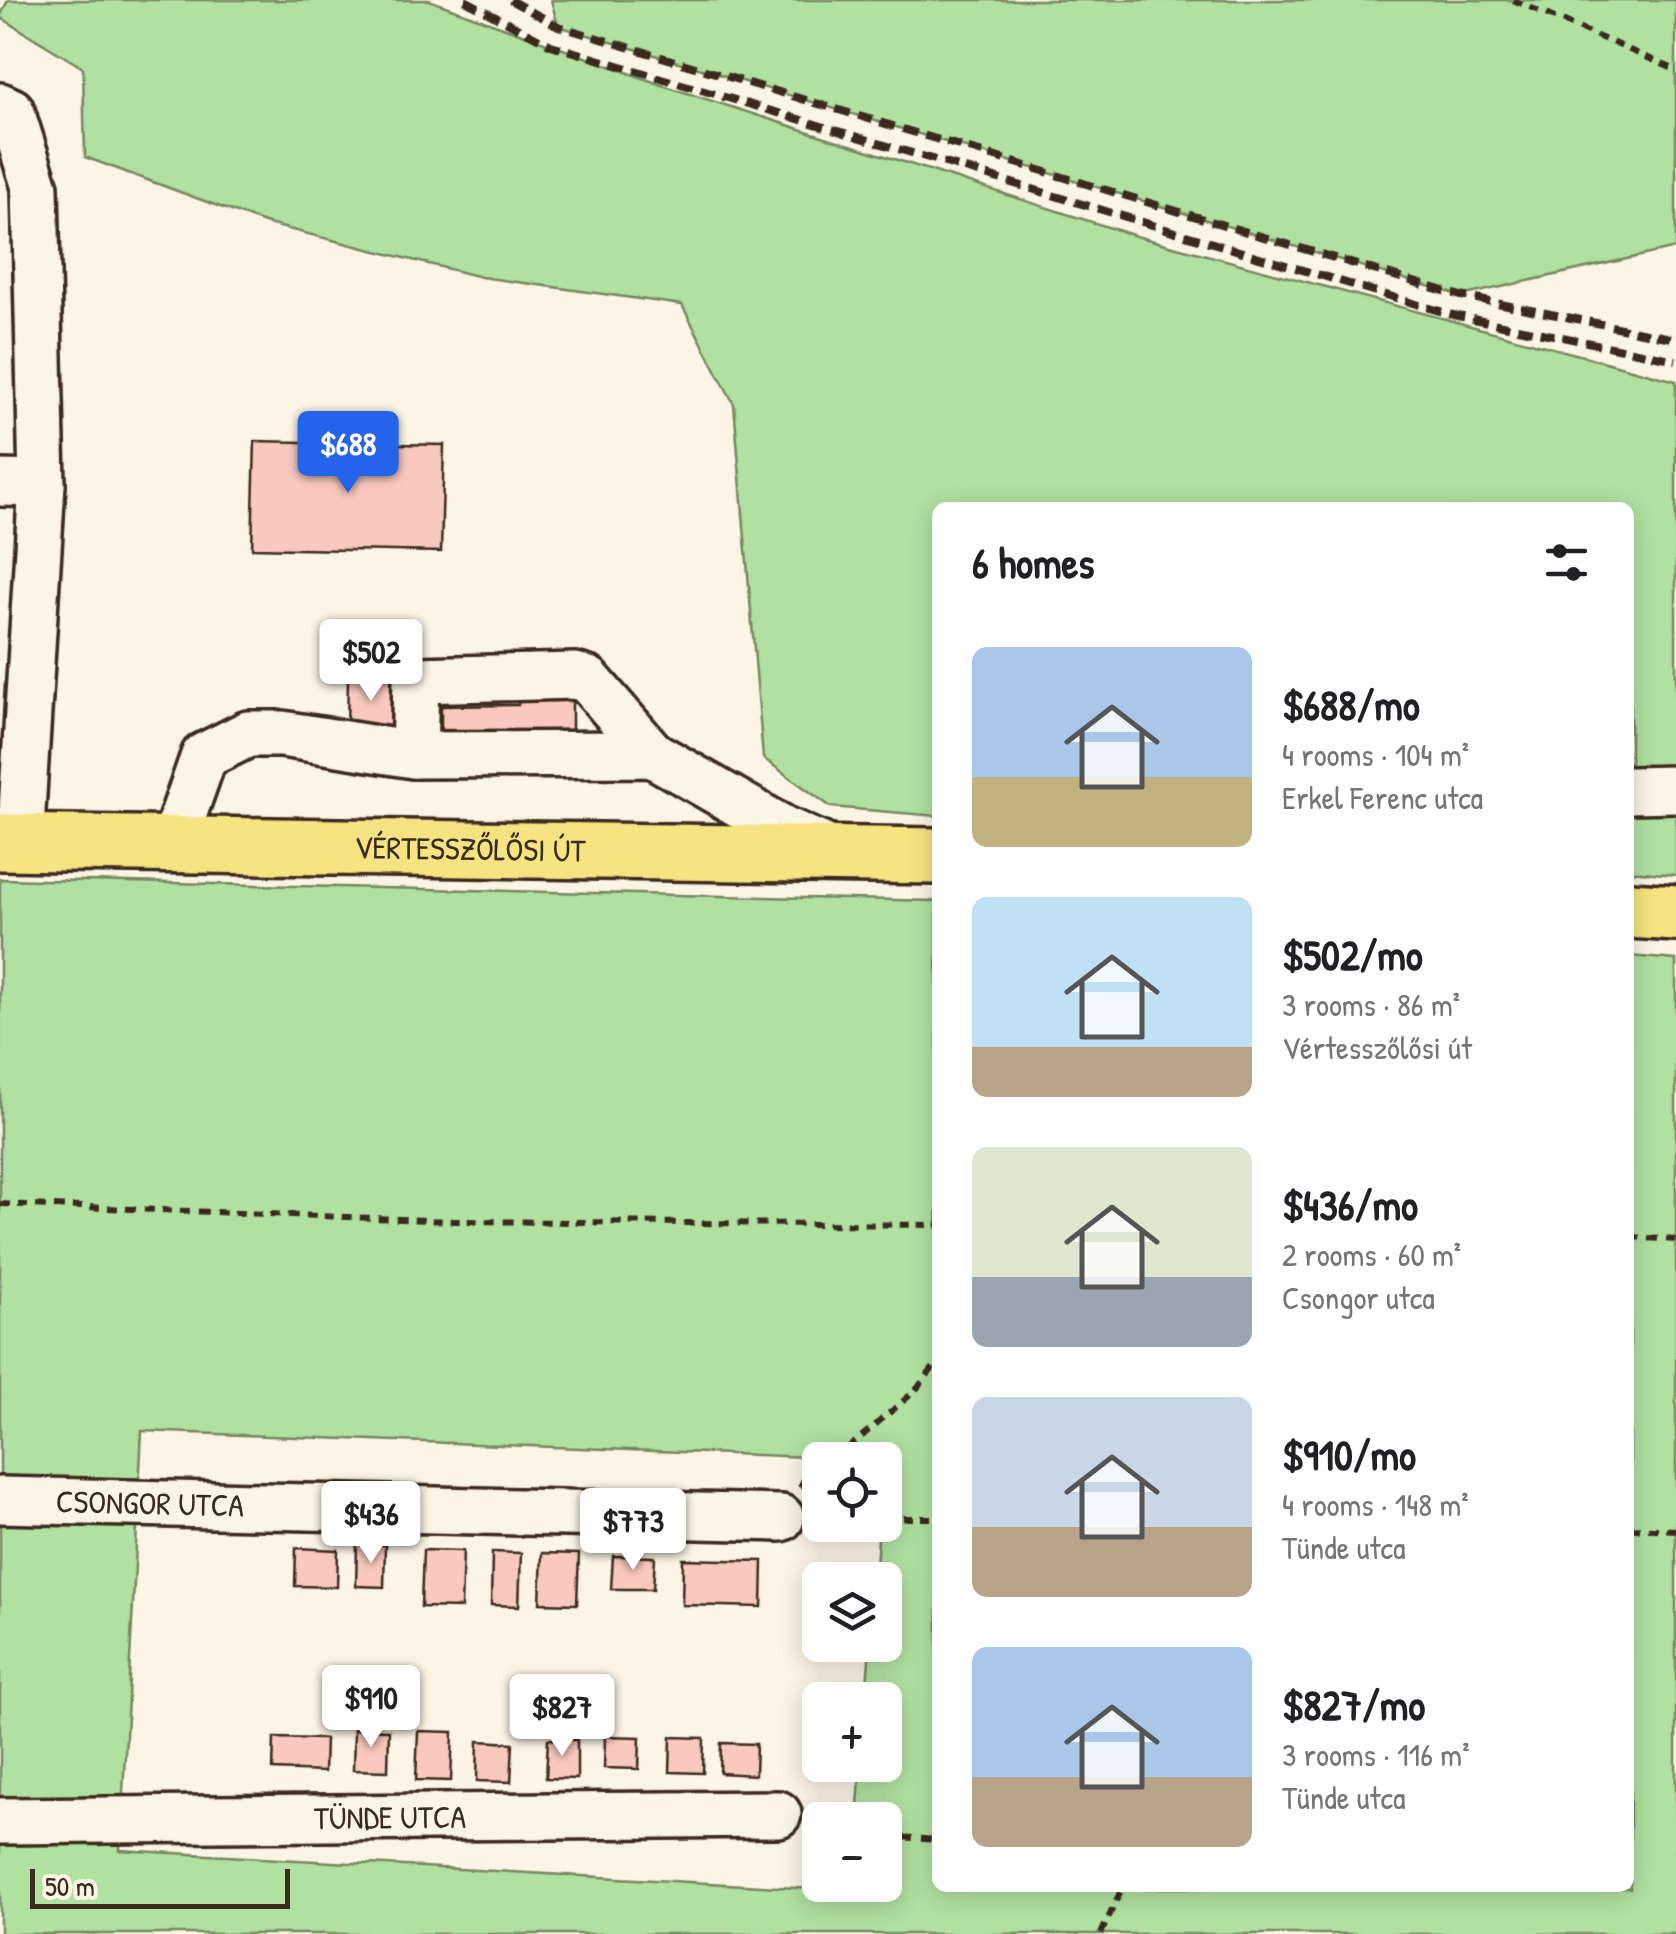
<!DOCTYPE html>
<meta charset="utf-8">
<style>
:root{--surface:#fff;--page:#f6f6f6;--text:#202124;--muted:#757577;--accent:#2563eb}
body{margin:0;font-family:"Patrick Hand",sans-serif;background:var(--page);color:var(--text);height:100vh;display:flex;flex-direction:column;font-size:38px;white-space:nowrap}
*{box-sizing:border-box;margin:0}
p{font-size:32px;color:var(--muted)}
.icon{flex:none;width:55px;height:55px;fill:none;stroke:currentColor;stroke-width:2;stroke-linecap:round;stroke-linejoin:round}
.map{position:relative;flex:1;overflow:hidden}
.drawer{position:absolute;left:932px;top:502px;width:702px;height:1390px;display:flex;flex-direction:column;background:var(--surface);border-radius:15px;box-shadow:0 5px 25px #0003}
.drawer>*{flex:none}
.controls{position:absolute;left:802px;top:1442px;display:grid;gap:20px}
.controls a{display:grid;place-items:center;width:100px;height:100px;border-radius:15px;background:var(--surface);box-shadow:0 5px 25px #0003;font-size:50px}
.scale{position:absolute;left:30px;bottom:25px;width:260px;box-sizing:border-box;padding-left:10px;border:5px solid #3b2a1e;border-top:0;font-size:28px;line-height:35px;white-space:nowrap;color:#3b2a1e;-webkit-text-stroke:8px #fcf5e5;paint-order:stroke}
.price{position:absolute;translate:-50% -85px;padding:0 22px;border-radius:10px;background:#fff;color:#222;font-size:32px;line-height:65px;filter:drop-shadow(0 2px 5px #0008)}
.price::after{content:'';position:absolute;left:50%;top:60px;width:30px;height:22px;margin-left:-15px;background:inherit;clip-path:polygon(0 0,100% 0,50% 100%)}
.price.on{background:var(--accent);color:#fff}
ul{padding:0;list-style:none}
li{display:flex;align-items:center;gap:30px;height:250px;padding:0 40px}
li span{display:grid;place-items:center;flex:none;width:280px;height:200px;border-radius:15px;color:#555}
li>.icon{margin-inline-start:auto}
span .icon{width:120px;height:120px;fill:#fffc;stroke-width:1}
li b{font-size:42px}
h2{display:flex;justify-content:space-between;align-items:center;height:120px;padding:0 40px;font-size:42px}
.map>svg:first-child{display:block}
.green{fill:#b0e1a1;stroke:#768660;stroke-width:2.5;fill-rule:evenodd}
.building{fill:#f9c9bf;stroke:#3b2a1e;stroke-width:2.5}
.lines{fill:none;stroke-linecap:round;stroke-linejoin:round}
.minor-casing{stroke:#3b2a1e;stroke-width:52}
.major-casing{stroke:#3b2a1e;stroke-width:62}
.path{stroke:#3b2a1e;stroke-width:6;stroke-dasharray:10 8;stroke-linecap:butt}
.minor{stroke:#fcf5e5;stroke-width:45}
.major{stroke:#f6e381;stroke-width:55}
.rail{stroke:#3b2a1e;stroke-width:8;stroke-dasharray:15 8;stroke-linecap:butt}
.labels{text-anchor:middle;stroke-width:8;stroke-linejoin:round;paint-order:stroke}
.street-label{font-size:32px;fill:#3b2a1e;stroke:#fcf5e5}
</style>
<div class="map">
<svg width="1676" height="1934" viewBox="0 0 1676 1934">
<rect width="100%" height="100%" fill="#fcf5e5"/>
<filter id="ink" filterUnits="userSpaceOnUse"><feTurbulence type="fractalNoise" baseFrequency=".01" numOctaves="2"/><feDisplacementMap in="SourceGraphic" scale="20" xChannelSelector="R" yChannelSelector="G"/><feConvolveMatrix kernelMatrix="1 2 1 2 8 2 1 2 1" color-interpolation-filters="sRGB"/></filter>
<g filter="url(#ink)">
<g class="green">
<polygon points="8,0 429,0 662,85 1136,236 1676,381 1676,875 1630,871 1630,508 938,508 937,816 831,807 763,758 734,404 682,305 481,277 264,223 85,157 83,68 0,17"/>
<polygon points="551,0 1676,0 1676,248 1461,296 558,26"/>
<path d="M0 879 937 901 938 1888H1630V956L1676 960V1934H0ZM142 1431 885 1460V1525H879L875 1580H885V1645H870L866 1700H885V1765H861L857 1820H885V1885H852L851 1891 120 1850Z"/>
</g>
<g class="building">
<polygon points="255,441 444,445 441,552 252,548"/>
<polygon points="348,677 394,678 393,732 347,731"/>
<polygon points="572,690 572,764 441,748 441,706 518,705 519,691"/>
<polygon points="357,1544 385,1545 384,1587 356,1586"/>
<polygon points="296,1548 338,1550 337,1587 295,1586"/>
<polygon points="423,1550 463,1551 461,1608 421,1607"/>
<polygon points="492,1552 521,1553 519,1606 491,1605"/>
<polygon points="542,1553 579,1554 577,1604 540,1603"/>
<polygon points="613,1556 655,1557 653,1589 611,1589"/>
<polygon points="683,1559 763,1561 762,1607 682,1605"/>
<polygon points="354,1729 389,1730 388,1771 353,1770"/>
<polygon points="418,1731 453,1732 451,1781 416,1780"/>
<polygon points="605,1736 640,1737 639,1769 604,1768"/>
<polygon points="671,1737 704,1738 703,1773 670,1772"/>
<polygon points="274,1738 325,1739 324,1772 273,1770"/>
<polygon points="548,1739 577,1740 577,1779 546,1778"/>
<polygon points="478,1741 513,1743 511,1782 477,1781"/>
<polygon points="721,1743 756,1744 755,1775 720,1773"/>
</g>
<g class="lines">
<defs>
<g id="minor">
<polyline points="0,106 11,111 35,187 42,484 20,843"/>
<polyline points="0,483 42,484"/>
<polyline points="414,755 416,680 575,676 588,680 652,754"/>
<polyline points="1630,790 1676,789"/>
<polyline points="173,844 204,756 248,734 282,734 414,755 652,754 783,829 833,851"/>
<path id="s1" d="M0 1500 781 1518"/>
<path id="s2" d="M0 1821 778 1814"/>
</g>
<g id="major">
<path id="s3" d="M0 842 938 856"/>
<polyline points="1630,910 1676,913"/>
</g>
</defs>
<use href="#minor" class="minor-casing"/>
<use href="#major" class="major-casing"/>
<g class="path">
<polyline points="1513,0 1676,70"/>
<polyline points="0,1204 454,1221 938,1225"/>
<polyline points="1630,1237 1676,1240"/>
<polyline points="834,1460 915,1391 938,1362"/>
<polyline points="800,1487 806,1476 820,1468"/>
<polyline points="885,1518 938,1518"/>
<polyline points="1630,1528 1676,1530"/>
<polyline points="885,1836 938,1840"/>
<polyline points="1101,1934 1122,1888"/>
</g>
<use href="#minor" class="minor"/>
<use href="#major" class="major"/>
<g class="rail">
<polyline points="465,0 551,45 1453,315 1676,360"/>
<polyline points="510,0 558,26 1461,296 1676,339"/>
</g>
</g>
</g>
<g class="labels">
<g class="street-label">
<text dy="11" stroke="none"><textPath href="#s3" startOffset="470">VÉRTESSZŐLŐSI ÚT</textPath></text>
<text dy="11" stroke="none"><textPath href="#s1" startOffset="150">CSONGOR UTCA</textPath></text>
<text dy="11" stroke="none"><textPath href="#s2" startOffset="390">TÜNDE UTCA</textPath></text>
</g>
</g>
</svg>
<div class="controls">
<a><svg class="icon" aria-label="locate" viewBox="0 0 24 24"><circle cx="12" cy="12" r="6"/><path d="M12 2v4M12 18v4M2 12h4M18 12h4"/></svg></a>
<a><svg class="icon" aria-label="layers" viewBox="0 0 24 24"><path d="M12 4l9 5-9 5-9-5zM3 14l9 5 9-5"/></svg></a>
<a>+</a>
<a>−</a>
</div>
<div class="scale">50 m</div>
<b class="price on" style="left:348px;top:496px">$688</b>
<b class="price" style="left:371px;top:704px">$502</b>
<b class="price" style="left:371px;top:1566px">$436</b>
<b class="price" style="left:633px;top:1573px">$773</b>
<b class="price" style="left:371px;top:1750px">$910</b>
<b class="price" style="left:562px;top:1759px">$827</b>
<section class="drawer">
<h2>6 homes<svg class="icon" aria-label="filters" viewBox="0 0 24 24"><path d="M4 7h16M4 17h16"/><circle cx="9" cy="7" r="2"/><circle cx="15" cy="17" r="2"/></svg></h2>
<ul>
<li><span style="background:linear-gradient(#a9c7e8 65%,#c2b280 0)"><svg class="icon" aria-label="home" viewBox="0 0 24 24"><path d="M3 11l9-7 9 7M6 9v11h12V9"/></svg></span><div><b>$688/mo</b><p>4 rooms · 104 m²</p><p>Erkel Ferenc utca</p></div></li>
<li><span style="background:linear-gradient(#bfe0f5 75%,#b9a48a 0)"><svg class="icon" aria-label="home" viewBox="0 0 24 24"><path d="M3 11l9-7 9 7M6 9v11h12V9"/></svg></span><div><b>$502/mo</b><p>3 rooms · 86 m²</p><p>Vértesszőlősi út</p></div></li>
<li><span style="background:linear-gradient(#dfe7d0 65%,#9aa5b1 0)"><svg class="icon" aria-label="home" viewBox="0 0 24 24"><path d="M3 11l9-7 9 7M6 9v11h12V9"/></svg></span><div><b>$436/mo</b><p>2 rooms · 60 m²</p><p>Csongor utca</p></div></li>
<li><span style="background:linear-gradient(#c9d6e8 65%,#b9a48a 0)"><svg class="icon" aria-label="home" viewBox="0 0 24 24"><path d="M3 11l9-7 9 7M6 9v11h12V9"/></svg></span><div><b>$910/mo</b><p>4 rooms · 148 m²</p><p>Tünde utca</p></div></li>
<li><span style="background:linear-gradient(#a9c7e8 65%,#b9a48a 0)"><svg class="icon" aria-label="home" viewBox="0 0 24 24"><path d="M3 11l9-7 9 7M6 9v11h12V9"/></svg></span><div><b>$827/mo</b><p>3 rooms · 116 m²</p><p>Tünde utca</p></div></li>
</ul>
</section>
</div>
